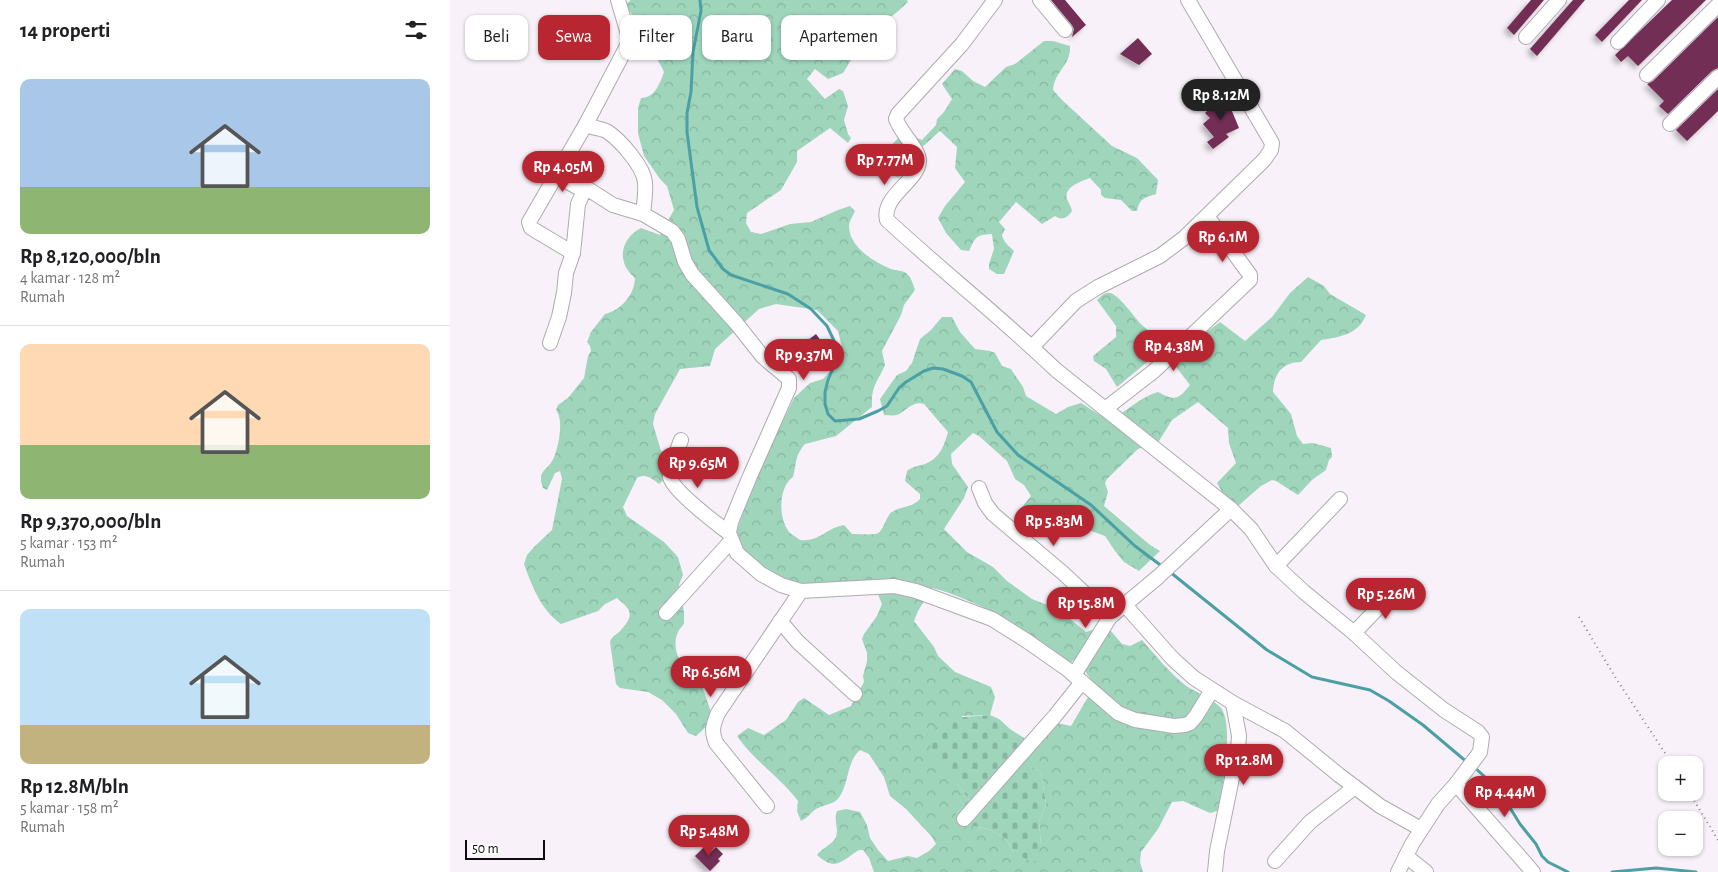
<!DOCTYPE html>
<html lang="id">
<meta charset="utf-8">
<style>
:root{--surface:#fff;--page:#f2f2f2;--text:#202124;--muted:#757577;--line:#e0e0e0;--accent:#b72631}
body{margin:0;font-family:"Alegreya Sans",sans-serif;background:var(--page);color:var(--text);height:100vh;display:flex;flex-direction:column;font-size:19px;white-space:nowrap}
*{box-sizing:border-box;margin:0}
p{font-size:16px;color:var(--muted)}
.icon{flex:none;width:28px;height:28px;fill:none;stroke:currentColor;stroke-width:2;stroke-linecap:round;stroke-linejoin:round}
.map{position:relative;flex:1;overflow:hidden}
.drawer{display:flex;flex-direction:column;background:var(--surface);width:450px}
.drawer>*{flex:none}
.banner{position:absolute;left:15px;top:15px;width:475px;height:45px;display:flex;gap:10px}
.fabs{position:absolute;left:1208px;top:756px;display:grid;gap:10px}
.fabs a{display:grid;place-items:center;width:45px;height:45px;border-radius:10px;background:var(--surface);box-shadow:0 1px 4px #0004;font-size:25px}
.scale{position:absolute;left:15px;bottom:12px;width:80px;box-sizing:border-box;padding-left:5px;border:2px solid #0d0b0e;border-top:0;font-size:14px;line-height:18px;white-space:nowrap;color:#0d0b0e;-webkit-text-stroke:4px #fff;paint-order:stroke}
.price{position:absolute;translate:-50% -42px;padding:0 11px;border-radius:18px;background:var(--accent);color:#fff;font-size:16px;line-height:32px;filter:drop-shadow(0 1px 2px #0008)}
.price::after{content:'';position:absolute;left:50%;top:30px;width:15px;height:11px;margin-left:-8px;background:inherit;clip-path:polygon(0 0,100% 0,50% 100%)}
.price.on{background:#222;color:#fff}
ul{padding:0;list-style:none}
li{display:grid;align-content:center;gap:10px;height:265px;padding:0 20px}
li+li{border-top:1px solid var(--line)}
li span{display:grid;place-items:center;height:155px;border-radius:10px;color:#555}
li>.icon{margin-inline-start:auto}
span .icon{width:90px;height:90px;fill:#fffc;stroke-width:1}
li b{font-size:21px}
h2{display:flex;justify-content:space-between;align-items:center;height:60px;padding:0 20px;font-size:21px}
.tag{padding:0 18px;border-radius:10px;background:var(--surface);box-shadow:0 1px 4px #0004;font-size:18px;line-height:45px}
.tag.on{background:var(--accent);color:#fff}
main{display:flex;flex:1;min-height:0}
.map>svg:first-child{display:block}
.forest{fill:url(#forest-crowns);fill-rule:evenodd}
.cemetery{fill:url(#cemetery-stones)}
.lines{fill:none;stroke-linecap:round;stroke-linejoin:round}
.stream{stroke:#4ba0a6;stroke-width:3}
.building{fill:#732d54;filter:url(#shadow)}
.minor-casing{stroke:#afa9b0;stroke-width:16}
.path{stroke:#868287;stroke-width:2;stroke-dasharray:1 4;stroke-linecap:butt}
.minor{stroke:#fff;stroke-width:14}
</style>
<main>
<section class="drawer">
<h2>14 properti<svg class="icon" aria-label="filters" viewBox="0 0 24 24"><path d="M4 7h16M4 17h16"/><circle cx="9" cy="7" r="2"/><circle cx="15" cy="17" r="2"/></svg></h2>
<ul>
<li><span style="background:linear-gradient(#a9c7e8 70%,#8fb573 0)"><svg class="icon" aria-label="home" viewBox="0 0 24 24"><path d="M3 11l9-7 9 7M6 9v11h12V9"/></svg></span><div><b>Rp 8,120,000/bln</b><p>4 kamar · 128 m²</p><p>Rumah</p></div></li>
<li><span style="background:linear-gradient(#ffd9b3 65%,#8fb573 0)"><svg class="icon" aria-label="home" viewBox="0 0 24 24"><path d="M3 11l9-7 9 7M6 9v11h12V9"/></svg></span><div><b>Rp 9,370,000/bln</b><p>5 kamar · 153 m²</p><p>Rumah</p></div></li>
<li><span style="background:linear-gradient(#bfe0f5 75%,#c2b280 0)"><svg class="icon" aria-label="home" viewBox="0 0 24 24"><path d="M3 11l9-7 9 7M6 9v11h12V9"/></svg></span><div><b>Rp 12.8M/bln</b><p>5 kamar · 158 m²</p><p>Rumah</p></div></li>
</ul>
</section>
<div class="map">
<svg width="1268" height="872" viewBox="0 0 1268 872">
<defs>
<pattern id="forest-crowns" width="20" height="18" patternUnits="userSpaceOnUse" patternTransform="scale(1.25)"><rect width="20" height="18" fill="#9ed5bb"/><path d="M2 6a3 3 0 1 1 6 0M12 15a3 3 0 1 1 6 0" fill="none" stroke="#87b6a0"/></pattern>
<pattern id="cemetery-stones" width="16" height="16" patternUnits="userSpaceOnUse" patternTransform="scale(1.25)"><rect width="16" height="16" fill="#9ed5bb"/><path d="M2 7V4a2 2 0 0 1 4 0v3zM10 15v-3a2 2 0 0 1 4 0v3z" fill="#87b6a0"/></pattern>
<filter id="shadow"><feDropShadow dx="-3.5" dy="3.5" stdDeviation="2.5" flood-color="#0004"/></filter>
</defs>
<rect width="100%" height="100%" fill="#f8f1f9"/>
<g class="forest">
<path d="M181 0H457L458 2C449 10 442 20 429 18 419 24 418 30 418 41L406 52 393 73 378 79 365 69 357 79 375 99 389 89 393 91 398 106 394 120 398 134 401 138 398 143 380 128 347 151V162L331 190 297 213 296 223 301 232 311 234 340 224 361 222 388 210 400 206 405 211C403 216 399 221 399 226 399 247 424 262 441 269 446 271 452 270 456 273 461 277 463 284 465 290L454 305 451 315 432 351 435 365C427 383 421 386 422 407L386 436 355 444C344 457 347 463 343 477 328 487 328 520 340 533 343 535 347 538 350 540 370 542 376 528 394 525L402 534C409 534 419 535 426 534 434 532 435 517 442 512 451 506 462 508 470 499V494L455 481 457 471C463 466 469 466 475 464 490 458 494 446 498 432L474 404C463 400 456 411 447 415 443 416 438 415 434 415L430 399 447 375 456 371 462 363 470 339 481 330 492 317H502L510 332 525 349 540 351 545 353 552 366 561 369 573 387 576 396 606 414 618 407 631 403 659 421C676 412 690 397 708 392 725 401 728 400 740 385L723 363 703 357 667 387 656 369 644 361 643 356 666 337V326L647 300C651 297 654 292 660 293 670 295 685 319 693 326 706 337 718 343 734 349L770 322 795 341 822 317 840 293 858 277 874 286 880 294 916 315C908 335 889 337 871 340L851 362C832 362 824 374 823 392L841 414 847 436 853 444 863 443 881 448 882 457 879 460 876 470 862 480 848 495 826 481 822 480 811 486 788 506 772 492 767 483 786 463 779 443 778 428 748 402 722 420 709 441 688 449 657 479 655 483 658 492 654 506 700 545 710 551 689 571 674 562 665 551 655 536 631 527 617 516 608 511 603 509 597 511 589 521 580 524 569 517 568 512 581 496 574 485 565 479 557 461 529 436 523 433 501 454 502 464 518 487 514 498 494 529 517 552 543 567 557 581 582 599 608 609 636 632 646 629 661 631 672 644 680 646 692 640C706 656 719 672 735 685 745 692 763 699 771 708 784 724 773 791 767 811L760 813 733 801 722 802 708 829 691 852 690 862 693 872H424L419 858 413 850H409C391 861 386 872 367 855 372 848 381 845 385 839 390 830 383 820 387 811L396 809 410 812 417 825 420 838 428 850 438 861 458 856 467 858 479 851 486 844 482 837 456 809 440 796 434 777 419 754 410 750C397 761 399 782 390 796 385 805 374 804 366 809 360 813 359 817 351 821L347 811 348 801C330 777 304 761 287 736L298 728 314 735 336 720 348 702 354 698 379 715 401 706 414 682 413 676 417 661V653L412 639 414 634 427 616 432 604 422 580C411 582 399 586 388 587 360 590 313 578 293 557 289 552 287 545 285 539L297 495 344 398 360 383 373 379 394 356 388 331 367 310 326 304 309 309 265 349 260 366 230 369 205 414 203 424 211 451 228 467 209 484C202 479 196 473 187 478L173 507 177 516 214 542 228 557 233 575 229 585 234 612V624C220 637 225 658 237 671 241 674 246 677 249 681 252 684 260 709 262 715L257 726 246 736 238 733 226 714 212 700 198 692 170 688 166 684 160 642C162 635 167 635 171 630 185 614 181 610 167 598L155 604 148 611 111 624C91 610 82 586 74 564L77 555 84 547 102 530 112 479 110 471 105 473 97 490 93 488C86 469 99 471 104 457 109 445 114 420 106 410L108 405 118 398 134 378 138 356 141 351 140 346 137 342 141 332 155 314C171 310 184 296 185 278 166 262 170 239 191 228L210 235 224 210 217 186 210 179 194 156 188 133V108L191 98C205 98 210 83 214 72 211 65 205 57 204 50 202 34 217 39 202 16 195 15 190 19 183 17L176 4ZM482 588C495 591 507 596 519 601 556 616 588 639 620 663L626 658 644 684 638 697 621 726 607 723 593 740 570 761 591 772 596 804 589 822 591 845 564 853 556 839 538 829 517 825 506 814 520 801 506 782 512 716 540 715 545 697 541 687 505 672 488 656 484 647 464 621 468 611Z"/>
<path d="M594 41H603L620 46C621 66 605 70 603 90L612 100 662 146 687 158 708 180 706 194C694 198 690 198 687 211H682L671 200 655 198 651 195V190L640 178C632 181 613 187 617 199 619 204 621 206 622 211 617 218 612 221 605 216L592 224 566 202 549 222 555 229 552 235C554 243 558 245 564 251L554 274H547L539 269V264L544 249 542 234C525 235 526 237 519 251L511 250 496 233 488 218 495 206 515 182 505 168 507 147 490 131 470 149 463 163 448 177 427 168H419L417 163 426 162 449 137 463 136 472 140 486 125 487 119 494 112 502 99 492 84 505 69 512 71 523 81 535 87 556 67 565 64Z"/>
</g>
<polygon class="cemetery" points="540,715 549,719 560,729 574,738 581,749 571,761 591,772 596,804 589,822 591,845 584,863 564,853 556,839 538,829 517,825 506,814 520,801 506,782 487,763 477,734 501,718"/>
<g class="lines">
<g class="stream">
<polyline points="250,0 251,11 243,52 241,92 237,113 237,132 247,207 259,250 273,269 281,275 338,294 361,309 377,326 388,349 386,361 378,380 375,392 375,404 378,414 385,421 409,419 428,411 437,406 449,388 456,382 474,371 483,368 493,369 512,376 521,382 547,432 568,455 641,505 685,546 713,567"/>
<polyline points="720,572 817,650 862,677 920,690 939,701 973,725 1018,763"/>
<polyline points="1023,766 1049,790 1070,824 1086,844 1092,856 1098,862 1118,872"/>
<polyline points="1162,872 1206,868 1246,872"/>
</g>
</g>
<g class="building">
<polygon points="601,0 615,0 636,25 622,37 624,29 622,25"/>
<polygon points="1081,0 1094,0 1064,35 1057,28"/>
<polygon points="1123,0 1135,0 1087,56 1080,49"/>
<polygon points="1179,0 1192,0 1152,42 1145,35"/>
<polygon points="1222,0 1256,0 1188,66 1178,56 1171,62 1165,55"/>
<polygon points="1268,17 1268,68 1262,71 1218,114 1209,106 1214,101 1197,84 1203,81"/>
<polygon points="688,38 702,54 689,65 670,54"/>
<polygon points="1268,89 1268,111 1237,141 1226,130"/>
<polygon points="782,91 786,99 779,104 789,128 776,134 779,137 763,149 757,142 764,137 753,124 760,118 755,113"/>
<polygon points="366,334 376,348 358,362 348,348"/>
<polygon points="255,846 261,852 266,847 273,854 268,859 270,861 260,871 245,856"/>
</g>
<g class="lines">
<defs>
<g id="minor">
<path d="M545 0 512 44 448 114 446 119C450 132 468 148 469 160 470 180 431 196 437 220 492 271 552 318 606 370L781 509 801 529 826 566 854 592 904 633 946 672 994 710 1028 732 1032 737 1030 752 1006 784 988 804 962 844 948 872"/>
<polyline points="590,0 615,30"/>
<polyline points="1076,37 1109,0"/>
<polyline points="1168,42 1208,0"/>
<polyline points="1197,75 1268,5"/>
<path d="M136 124C143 129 152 128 158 132 171 141 193 166 195 182 196 193 194 204 193 214"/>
<polyline points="1220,124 1268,77"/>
<polyline points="107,176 134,191"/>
<polyline points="123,253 81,228 79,222 136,124 178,44 178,34 168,0"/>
<polyline points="100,343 109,317 114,293 116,273 123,253 128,204 134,191 138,189 163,205 193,214 222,231 228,239 235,262 242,274 286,323 313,357 339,379 339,388 300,476 281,522 279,533 287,553 311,574 331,585 351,591 444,586 466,591 542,619 577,641 617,669 668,713 685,720 724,726 735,725 740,723 746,716 762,690"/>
<polyline points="582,347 626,301 648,287 710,256 734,238 814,160 821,150 822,143 738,0"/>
<polyline points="655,409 704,371 800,280 800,275 757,216"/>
<path d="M231 440C228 449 219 469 220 477 223 491 267 524 279 533"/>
<polyline points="529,488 535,503 543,514 613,573 660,617"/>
<polyline points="826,566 890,499"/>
<polyline points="674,604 723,659 744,678 783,703 835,731 889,775 930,806 971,829"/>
<polyline points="216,613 281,541"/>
<polyline points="330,621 348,642 405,694"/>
<polyline points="904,633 948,587"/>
<polyline points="624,675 660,617 708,577 781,509"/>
<polyline points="1006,784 1083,872"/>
<path d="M317 806 266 743C261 731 263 725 268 713L351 591"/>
<polyline points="514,819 605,716 632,682"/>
<polyline points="956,856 976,872"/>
<polyline points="825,861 860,822 905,787"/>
<polyline points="765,872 767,851 788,749 789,736 783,703"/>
</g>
</defs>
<use href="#minor" class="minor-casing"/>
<g class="path">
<polyline points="1129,617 1167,680 1223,765"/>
<polyline points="1239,792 1268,840"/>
</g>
<use href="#minor" class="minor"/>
</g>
</svg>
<div class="fabs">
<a>+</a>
<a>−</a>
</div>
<div class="scale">50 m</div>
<b class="price on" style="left:771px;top:121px">Rp 8.12M</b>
<b class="price" style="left:435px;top:186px">Rp 7.77M</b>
<b class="price" style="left:113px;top:193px">Rp 4.05M</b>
<b class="price" style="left:773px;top:263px">Rp 6.1M</b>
<b class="price" style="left:724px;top:372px">Rp 4.38M</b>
<b class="price" style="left:354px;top:381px">Rp 9.37M</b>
<b class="price" style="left:248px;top:489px">Rp 9.65M</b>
<b class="price" style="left:604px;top:547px">Rp 5.83M</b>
<b class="price" style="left:936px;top:620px">Rp 5.26M</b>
<b class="price" style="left:636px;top:629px">Rp 15.8M</b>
<b class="price" style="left:261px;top:698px">Rp 6.56M</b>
<b class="price" style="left:794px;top:786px">Rp 12.8M</b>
<b class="price" style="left:1055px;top:818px">Rp 4.44M</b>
<b class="price" style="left:259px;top:857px">Rp 5.48M</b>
<div class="banner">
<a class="tag">Beli</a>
<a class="tag on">Sewa</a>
<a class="tag">Filter</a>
<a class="tag">Baru</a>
<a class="tag">Apartemen</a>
</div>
</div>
</main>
